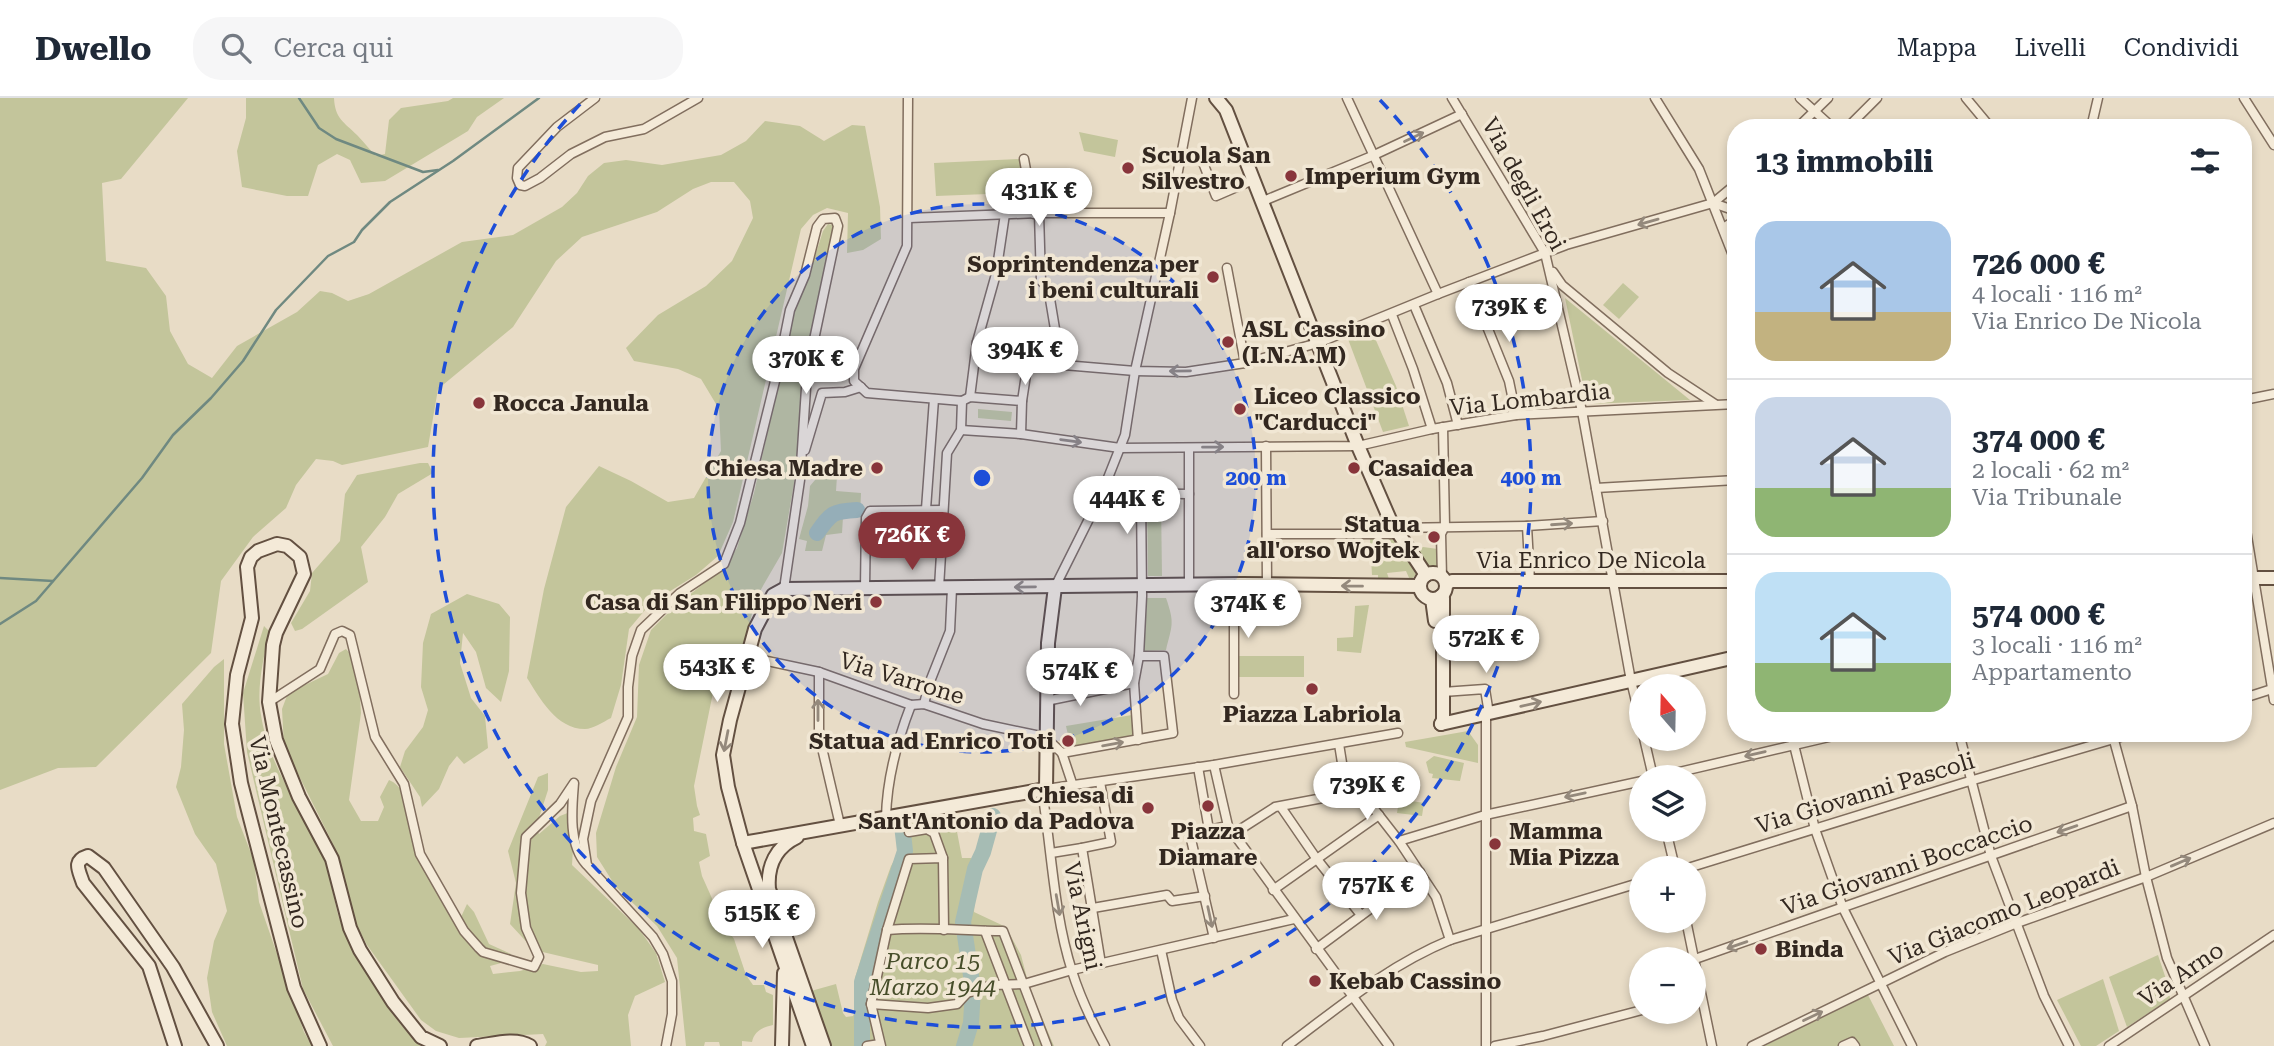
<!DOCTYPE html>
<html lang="it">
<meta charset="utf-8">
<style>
:root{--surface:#fff;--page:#f6f6f7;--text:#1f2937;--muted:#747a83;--line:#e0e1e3;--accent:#88353b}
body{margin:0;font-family:"Roboto Serif",serif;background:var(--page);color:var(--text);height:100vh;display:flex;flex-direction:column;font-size:26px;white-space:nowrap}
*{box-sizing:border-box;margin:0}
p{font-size:23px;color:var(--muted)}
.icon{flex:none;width:38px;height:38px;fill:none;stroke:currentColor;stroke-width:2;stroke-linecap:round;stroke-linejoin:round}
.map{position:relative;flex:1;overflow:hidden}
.sheet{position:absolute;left:1727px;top:21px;width:525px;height:623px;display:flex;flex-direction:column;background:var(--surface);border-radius:28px;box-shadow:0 4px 10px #0003}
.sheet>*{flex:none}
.needle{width:46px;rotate:340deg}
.buttons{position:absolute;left:1629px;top:576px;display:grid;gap:14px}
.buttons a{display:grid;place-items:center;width:77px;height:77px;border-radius:50%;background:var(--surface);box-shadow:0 4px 10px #0003;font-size:35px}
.price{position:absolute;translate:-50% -60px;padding:0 16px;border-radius:24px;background:#fff;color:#222;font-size:23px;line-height:46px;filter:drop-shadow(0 2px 4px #0008)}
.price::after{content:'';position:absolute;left:50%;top:42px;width:21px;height:16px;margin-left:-10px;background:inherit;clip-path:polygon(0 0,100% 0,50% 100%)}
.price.active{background:var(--accent);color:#fff}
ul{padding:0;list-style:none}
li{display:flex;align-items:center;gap:21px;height:175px;padding:0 28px}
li+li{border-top:2px solid var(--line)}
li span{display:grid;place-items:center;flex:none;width:196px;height:140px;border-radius:21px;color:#555}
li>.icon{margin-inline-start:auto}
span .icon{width:84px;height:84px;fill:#fffc;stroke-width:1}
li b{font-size:30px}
h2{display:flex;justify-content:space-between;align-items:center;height:84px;padding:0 28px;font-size:30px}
header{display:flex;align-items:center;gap:42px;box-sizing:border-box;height:98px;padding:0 35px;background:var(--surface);border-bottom:2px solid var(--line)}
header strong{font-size:33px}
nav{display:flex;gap:38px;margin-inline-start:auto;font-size:24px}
.search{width:490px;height:63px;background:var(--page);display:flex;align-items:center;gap:18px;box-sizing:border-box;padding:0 24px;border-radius:28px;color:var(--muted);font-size:26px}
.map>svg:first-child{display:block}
.green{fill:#c3c59b}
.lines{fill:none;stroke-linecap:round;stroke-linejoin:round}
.stream{stroke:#6f8981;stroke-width:2.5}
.river{stroke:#a6bcb4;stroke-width:16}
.street-casing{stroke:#816e5e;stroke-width:11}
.secondary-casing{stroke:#635041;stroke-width:16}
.street{stroke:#f4ead8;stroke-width:8}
.secondary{stroke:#f4ead8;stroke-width:12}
.oneway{stroke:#94897c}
.ring{fill:none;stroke:#1d4ed8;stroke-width:3.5;stroke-dasharray:12 9}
.poi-dot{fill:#88353b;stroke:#f1e7d4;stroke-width:2.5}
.labels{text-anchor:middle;stroke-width:7;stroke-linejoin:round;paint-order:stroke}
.poi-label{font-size:23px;font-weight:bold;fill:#332820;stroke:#f1e7d4;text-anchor:start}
.street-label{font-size:23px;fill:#332820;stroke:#f1e7d4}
.park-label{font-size:23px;font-style:italic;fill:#464d29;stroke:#f1e7d4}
.centre{fill:#1d4ed8;stroke:#f1e7d4;stroke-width:3.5}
.ring-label{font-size:21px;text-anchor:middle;font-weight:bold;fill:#1d4ed8;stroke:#f1e7d4;stroke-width:7;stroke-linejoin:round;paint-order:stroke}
</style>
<header>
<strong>Dwello</strong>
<div class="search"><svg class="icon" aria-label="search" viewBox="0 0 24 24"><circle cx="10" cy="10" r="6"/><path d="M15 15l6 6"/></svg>Cerca qui</div>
<nav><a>Mappa</a><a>Livelli</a><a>Condividi</a></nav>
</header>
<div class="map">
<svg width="2274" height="948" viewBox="0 0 2274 948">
<rect width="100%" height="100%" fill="#e8dcc6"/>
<g class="green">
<path d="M0 0H188L121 81 102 85 106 163 146 170 166 198 170 233 188 266 212 280 237 248 297 214 320 193 332 195 348 203 369 196 462 144 513 137 562 109 577 95 588 78 604 65 626 62 662 67 721 57 746 43 765 23 800 28 824 43 852 27 865 28 880 109 881 141 863 152 847 155 848 115 827 110 813 117 801 131 733 424 718 458 696 477 651 505 629 531 621 587 611 620C603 624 593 631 585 631 556 631 540 600 527 580L544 491 566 409 599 368 631 383 668 404 694 400 721 353 719 311 701 281 678 271 634 263 626 250 658 217 706 188 732 163 753 120 750 103 734 84H711L693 91 657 114 582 139 556 163 513 229 438 291 428 349 342 367 333 363 316 361 296 387 286 410 253 439 221 483 211 555 96 669 58 670 0 692Z"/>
<path d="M246 0H334C335 21 344 24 357 37 364 44 370 52 376 58L385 56 389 22 401 10 448 3 453 0H504L477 19 468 33 385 83 361 85 350 62 337 56 318 67 308 98H287L242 89 237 53 246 20Z"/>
<polygon points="1079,34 1118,42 1115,59 1084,53"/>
<polygon points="1020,61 1022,90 1014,91 1013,95 936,98 934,65"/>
<path d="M828 126 833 127 832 139 802 284 796 374 782 455 756 500 743 551 726 546 718 570 694 688 697 708 700 717 693 720 694 733 706 736 710 758 699 764 702 778 723 825 734 841 746 877 753 887H764L766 894 773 897V927C763 929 754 933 752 944L742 943V948H720L719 944H705L704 948H686L677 860 657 828 616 789 597 759 596 735 616 669 637 619 639 567 651 532 674 509 721 472 737 450 754 395 797 203 805 190 823 133Z"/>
<polygon points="1623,185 1639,199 1619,221 1603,207"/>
<polygon points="1565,200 1690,302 1587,306"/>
<polygon points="1371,231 1396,288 1409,328 1383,334 1348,241"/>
<polygon points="978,311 1012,314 1011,323 978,320"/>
<polygon points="420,365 428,365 433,375 398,396 385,419 361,449 368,484 302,531 295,533 291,525 310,493 312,475 340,443 345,396 357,377"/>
<polygon points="820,376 837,378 836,393 861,395 860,419 843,419 842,435 826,437 822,453 805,453 807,443 799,441 808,408 810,388"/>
<polygon points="1147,404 1161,404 1162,478 1148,478"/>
<polygon points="1395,439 1416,477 1410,482 1406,473 1387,475 1390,484 1378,484 1378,477 1372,477 1370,441"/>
<polygon points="1423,449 1438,451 1438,469 1427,467 1418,452"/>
<polygon points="467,496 499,506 510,519 509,573 501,604 486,590 476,554 463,535 460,565 471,600 485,618 488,650 464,666 457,658 449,668 439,691 422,709 420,699 400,669 405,653 423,629 428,612 421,589 423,545 431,516"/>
<path d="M1147 500H1166C1175 526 1172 527 1166 552L1144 553Z"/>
<polygon points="1369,507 1361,555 1337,553 1337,540 1353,539 1355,508"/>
<path d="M264 528 269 533C264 560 256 589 261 617 269 670 302 710 323 758 331 778 333 799 339 820 349 849 397 933 423 948H333L303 891 247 654 243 595Z"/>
<path d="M346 551 355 561 359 585 361 615 349 702 361 723H378L384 709 380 699 389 682C414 692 419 745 430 769 438 787 447 805 461 819L467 806 474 814 489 846 511 856 505 864 490 868 493 876 520 873 543 866 581 874 598 873V867L534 852 510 826 516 785 508 753 538 679 548 675V692L536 729 539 736 560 718 570 714 573 751 572 767 639 831 656 855 665 884 635 898 628 917 631 948H545L547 944 543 936 459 940 436 933 421 922 367 847 356 826 334 748 284 648 282 611 288 595 328 576 339 555Z"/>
<rect x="1235" y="558" width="69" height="21"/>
<polygon points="224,561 224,646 237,719 254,763 259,804 304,934 312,948 227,948 212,914 207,880 214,843 227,813 216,766 195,736 176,689 181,669 184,632 182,606 214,569"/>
<polygon points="1132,617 1136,637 1067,649 1064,647 1064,640 1068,637 1066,628"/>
<polygon points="1468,633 1478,647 1478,665 1406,649 1405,644"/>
<polygon points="1434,658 1464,665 1460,683 1432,680 1433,676 1429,675 1426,664"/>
<polygon points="1399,701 1424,705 1422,718 1397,715"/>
<polygon points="954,718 962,760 971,760 976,783 974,814 1006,829 1021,857 1030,892 1054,948 830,948 811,893 836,886 843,915 846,919 853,918 857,909 855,880 878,804 891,768 897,757 902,727"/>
<polygon points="2158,857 2169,890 2170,901 2127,929 2109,879"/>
<polygon points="2103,881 2119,933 2096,948 2081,948 2057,902"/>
<polygon points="1868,897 1894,948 1764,948"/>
</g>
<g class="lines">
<g class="stream">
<polyline points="299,0 319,30 336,41 423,74 438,72"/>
<polyline points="0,480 53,483"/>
<polyline points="0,526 36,503 142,380 173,337 211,300 243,263 276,212 328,158 354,144 362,132 390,104 453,63 539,0"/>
</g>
<g class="river">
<path d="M817 435C831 415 833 413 857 412"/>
<polyline points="862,948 862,884 905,753 902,727"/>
<polyline points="964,948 971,925 973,891 963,824 975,771 983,754 993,718"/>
</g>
<defs>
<g id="street">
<polyline points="595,0 557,29 518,70 517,80 520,87 525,88 540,80 571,56 605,39 644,31 698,0"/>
<polyline points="908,0 907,148 854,271 854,283 867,295 962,303"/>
<polyline points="1347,0 1438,196"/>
<polyline points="1452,0 1545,155 1582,313 1631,583 1642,628"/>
<polyline points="1655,0 1699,71 1736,165"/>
<polyline points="1800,0 1833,30"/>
<polyline points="1966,0 1991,30"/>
<polyline points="2244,0 2274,47"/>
<polyline points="1797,30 1828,0"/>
<polyline points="1847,30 1877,0"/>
<polyline points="2091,30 2098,0"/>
<polyline points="1024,61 1034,116"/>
<polyline points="1202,62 1216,98 1253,82"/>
<polyline points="1261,104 1372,58 1462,16"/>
<polyline points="1713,105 1736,113"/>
<polyline points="1039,115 1041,183 1048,189 1061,267"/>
<polyline points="909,120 1039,115 1170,115"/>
<polyline points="1723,130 1736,122"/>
<polyline points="1227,170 1245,265"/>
<polyline points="1553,174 1562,187 1668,275 1715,306"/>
<polyline points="1469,184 1509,283 1516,317"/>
<polyline points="1414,207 1447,285 1458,327"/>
<polyline points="1392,217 1413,271 1432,331"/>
<polyline points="977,244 1028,264 1135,273 1186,274 1245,265 1318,245 1438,196 1566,147 1713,105 1736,86"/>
<polyline points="970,299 977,244 996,176 1005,116"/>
<polyline points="2244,302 2274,296"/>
<polyline points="1022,303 1028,264"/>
<polyline points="961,332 1021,336 1120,350 1358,348 1432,331 1516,317 1736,306"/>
<polyline points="1266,348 1267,486"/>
<polyline points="1189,350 1189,487"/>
<polyline points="805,352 822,295 845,294 861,289"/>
<polyline points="1596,390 1736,382"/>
<polyline points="1102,395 1189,396"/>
<polyline points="926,411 934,301"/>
<polyline points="2244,420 2274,602"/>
<polyline points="1527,428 1530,483"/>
<polyline points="1395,430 1527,428 1603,423"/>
<polyline points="1267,436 1399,436"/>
<polyline points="1442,479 1441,436 1445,428 1443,329"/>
<polyline points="1055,489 1102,395 1125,337 1135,273 1170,115 1192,0"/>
<polyline points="865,490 866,420 870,413 943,412"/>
<polyline points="939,490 947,355 961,332 962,303 970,299 1022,303 1021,336"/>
<polyline points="748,559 819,574 911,607 924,606 983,626 1045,639 1062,655 1173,635 1164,558 1139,558"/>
<polyline points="1047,565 1109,589"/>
<polyline points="819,574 819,637 840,727"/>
<polyline points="1443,594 1485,591 1489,616"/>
<polyline points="1234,596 1234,487"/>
<polyline points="2244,600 2272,591"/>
<polyline points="1046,603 1134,585"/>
<path d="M269 604 320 571 335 536 342 533 350 537 375 639 404 686 420 756 464 833 479 850 483 854 534 869 539 859 526 830 521 795 526 739 560 706 574 685C572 710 568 746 586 766"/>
<polyline points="924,606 929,586 950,533 952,490"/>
<polyline points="1486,616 1486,948"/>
<polyline points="1791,635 1815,731 1843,810 1912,948"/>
<polyline points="1959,635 1991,758 2044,898 2069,948"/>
<polyline points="2112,635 2132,708 2146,779 2167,860 2205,948"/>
<polyline points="1644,640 1653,679"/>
<polyline points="1138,642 1134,585 1139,558 1142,498 1141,396"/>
<polyline points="1339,646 1343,671 1360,693"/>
<polyline points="1062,655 1073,688"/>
<polyline points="1214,667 1228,728 1389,948"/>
<polyline points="1198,669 1209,732 1228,728"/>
<polyline points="1658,679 1846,635"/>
<polyline points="1100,684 1111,744 1082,750 1101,866"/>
<polyline points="1281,709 1316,760 1361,817"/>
<path d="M886 719C887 681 897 643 911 607"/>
<polyline points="1209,732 1190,737 1214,840"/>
<polyline points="1666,732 1675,770"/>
<polyline points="909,734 927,731 934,735 943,760"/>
<polyline points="1233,736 1275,709 1360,693 1399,743 1436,799 1450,842"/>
<polyline points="1399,743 1485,717 1642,683"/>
<polyline points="1051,755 1082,750"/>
<polyline points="1688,770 1963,685 2134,635"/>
<polyline points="1273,792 1379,717"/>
<polyline points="1093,810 1167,797 1172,803 1205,798"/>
<polyline points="1686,822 1712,948"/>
<path d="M887 832C926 828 965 833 1003 833L1047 948"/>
<polyline points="985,833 1029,948"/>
<polyline points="1316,851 1420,774"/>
<polyline points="1161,852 1172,902 1179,920 1200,948"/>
<polyline points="1695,861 2132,708"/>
<polyline points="871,906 928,910 957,906 967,895 992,887 1024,886 1072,872 1294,821"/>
<polyline points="666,948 672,916 672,883 663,856 653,839 587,767 583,741 591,703 628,619 628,589 632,558 641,532 680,495 724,466 740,425 779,267 790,212 805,177 817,129 823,121 835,120 838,128 807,275 800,382 784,491"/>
<polyline points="867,948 880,946"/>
<polyline points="881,948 871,906 887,832 909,761 943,760 944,832"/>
<path d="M1105 948C1092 924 1080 899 1072 873 1055 820 1052 761 1044 706L1046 691 1214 667 1398 635"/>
<path d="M1287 948C1339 909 1389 867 1450 842L1642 784"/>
<polyline points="1495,948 1543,938 1642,912"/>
<polyline points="1752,948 1945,854 2017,825 2146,779 2274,725"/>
<polyline points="1843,948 1852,944 1855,948"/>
<polyline points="2109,948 2274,837"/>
</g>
<g id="secondary">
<polyline points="1216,0 1226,12 1358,348 1391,424 1426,477"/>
<circle cx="1433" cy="488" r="13"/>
<polyline points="2244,480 2274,480"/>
<polyline points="1446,486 1452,483 1736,483"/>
<polyline points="1432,501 1435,523"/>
<polyline points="1441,626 1736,559"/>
<polyline points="1441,626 1443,622 1443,500 1441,498"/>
<path d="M797 739C776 749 767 768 769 791L824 948"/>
<polyline points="743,745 1046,691 1048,545 1055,489"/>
<path d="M175 948 149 868 83 785C79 772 72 763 88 758L104 770 173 869 217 948"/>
<polyline points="320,948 294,890 241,685 232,626 237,577 252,520 247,469 251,459 258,453 277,446 287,448 300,459 304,476 276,535 273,547 269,604 276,642 299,699 332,761 350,830 360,852 393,904 421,939 440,948"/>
<path d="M477 948C493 946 515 939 530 948"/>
<polyline points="782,948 784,875"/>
<polyline points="813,948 743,745 728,689 723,657 730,622 755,531 773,497 784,491 1242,486 1420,488"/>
</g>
</defs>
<use href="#street" class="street-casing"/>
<use href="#secondary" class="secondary-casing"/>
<use href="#street" class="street"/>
<use href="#secondary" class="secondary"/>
</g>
<defs><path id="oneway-shaft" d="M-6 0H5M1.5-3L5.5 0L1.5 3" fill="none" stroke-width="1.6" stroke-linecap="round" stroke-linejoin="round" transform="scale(1.75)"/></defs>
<g class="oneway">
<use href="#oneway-shaft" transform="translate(1414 39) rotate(-25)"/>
<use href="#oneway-shaft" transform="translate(1648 124) rotate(164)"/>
<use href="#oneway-shaft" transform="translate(1180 273) rotate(179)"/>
<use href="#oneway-shaft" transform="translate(1071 343) rotate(8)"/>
<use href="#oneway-shaft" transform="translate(1213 349) rotate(-1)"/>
<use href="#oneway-shaft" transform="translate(1562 426) rotate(-4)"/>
<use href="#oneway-shaft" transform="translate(1352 488) rotate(-179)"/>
<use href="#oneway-shaft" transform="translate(1025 489) rotate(179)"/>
<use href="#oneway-shaft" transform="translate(1531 606) rotate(-13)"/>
<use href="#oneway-shaft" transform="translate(818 612) rotate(-90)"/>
<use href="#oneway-shaft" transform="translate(726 643) rotate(101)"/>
<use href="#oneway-shaft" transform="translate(1113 646) rotate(-10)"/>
<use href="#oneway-shaft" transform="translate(1755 656) rotate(167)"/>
<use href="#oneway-shaft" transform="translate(1575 697) rotate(168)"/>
<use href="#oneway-shaft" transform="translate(2067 731) rotate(161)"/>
<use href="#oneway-shaft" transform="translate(2181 764) rotate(-23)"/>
<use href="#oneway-shaft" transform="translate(1058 807) rotate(80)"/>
<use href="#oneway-shaft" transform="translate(1210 819) rotate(78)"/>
<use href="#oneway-shaft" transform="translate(1737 847) rotate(161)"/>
<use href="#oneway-shaft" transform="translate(1813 918) rotate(-26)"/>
</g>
<circle cx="982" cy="380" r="274" fill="#1d4ed8" fill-opacity=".12"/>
<g class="ring">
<circle cx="982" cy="380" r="274"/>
<path d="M1380 2A549 549 0 1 1 584 2"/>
</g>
<g class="poi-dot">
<circle cx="1128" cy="70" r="7"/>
<circle cx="1291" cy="78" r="7"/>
<circle cx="1213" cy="179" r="7"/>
<circle cx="1228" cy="244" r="7"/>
<circle cx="479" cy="305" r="7"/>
<circle cx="1240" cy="311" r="7"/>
<circle cx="877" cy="370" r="7"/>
<circle cx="1354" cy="370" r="7"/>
<circle cx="1434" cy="439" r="7"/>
<circle cx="876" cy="504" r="7"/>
<circle cx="1312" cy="591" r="7"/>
<circle cx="1068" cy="643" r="7"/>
<circle cx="1208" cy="708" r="7"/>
<circle cx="1148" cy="710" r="7"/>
<circle cx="1495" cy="746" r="7"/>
<circle cx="1761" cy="851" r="7"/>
<circle cx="1315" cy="883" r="7"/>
</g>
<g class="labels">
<g class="poi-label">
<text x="1142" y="65">Scuola San<tspan x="1142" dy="26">Silvestro</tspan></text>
<text x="1305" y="86">Imperium Gym</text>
<text x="1199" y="174" text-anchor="end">Soprintendenza per<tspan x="1199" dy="26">i beni culturali</tspan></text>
<text x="1242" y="239">ASL Cassino<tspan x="1242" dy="26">(I.N.A.M)</tspan></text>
<text x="1254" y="306">Liceo Classico<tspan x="1254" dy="26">"Carducci"</tspan></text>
<text x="493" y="313">Rocca Janula</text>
<text x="863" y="378" text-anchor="end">Chiesa Madre</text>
<text x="1368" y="378">Casaidea</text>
<text x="1420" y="434" text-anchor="end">Statua<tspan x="1420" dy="26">all'orso Wojtek</tspan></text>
<text x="862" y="512" text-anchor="end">Casa di San Filippo Neri</text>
<text x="1312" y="624" text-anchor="middle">Piazza Labriola</text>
<text x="1054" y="651" text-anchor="end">Statua ad Enrico Toti</text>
<text x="1134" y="705" text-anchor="end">Chiesa di<tspan x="1134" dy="26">Sant'Antonio da Padova</tspan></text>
<text x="1208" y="741" text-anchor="middle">Piazza<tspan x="1208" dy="26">Diamare</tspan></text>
<text x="1509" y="741">Mamma<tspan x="1509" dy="26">Mia Pizza</tspan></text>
<text x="1775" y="859">Binda</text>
<text x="1329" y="891">Kebab Cassino</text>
</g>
<g class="street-label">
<text transform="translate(1524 86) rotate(61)" y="8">Via degli Eroi</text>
<text transform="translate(1530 301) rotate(-6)" y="8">Via Lombardia</text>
<text x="1591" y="470">Via Enrico De Nicola</text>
<text transform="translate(902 580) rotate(17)" y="8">Via Varrone</text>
<text transform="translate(1865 695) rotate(-17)" y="8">Via Giovanni Pascoli</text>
<text transform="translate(279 734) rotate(77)" y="8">Via Montecassino</text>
<text transform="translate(1907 767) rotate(-19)" y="8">Via Giovanni Boccaccio</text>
<text transform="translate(2004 814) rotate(-22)" y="8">Via Giacomo Leopardi</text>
<text transform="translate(1083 818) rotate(78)" y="8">Via Arigni</text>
<text transform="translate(2181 876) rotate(-34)" y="8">Via Arno</text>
</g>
<g class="park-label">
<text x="933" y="871">Parco 15<tspan x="933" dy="26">Marzo 1944</tspan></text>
</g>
</g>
<circle cx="982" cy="380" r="10" class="centre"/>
<g class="ring-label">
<text x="1256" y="387">200 m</text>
<text x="1531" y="387">400 m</text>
</g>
</svg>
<div class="buttons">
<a><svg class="needle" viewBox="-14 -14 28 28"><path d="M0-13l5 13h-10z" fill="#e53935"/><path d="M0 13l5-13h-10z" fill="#747a83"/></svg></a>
<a><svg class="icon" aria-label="layers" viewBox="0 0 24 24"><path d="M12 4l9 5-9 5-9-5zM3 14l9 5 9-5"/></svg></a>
<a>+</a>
<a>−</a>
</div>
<b class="price" style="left:1039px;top:130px">431K €</b>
<b class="price" style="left:1509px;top:246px">739K €</b>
<b class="price" style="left:1025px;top:289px">394K €</b>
<b class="price" style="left:806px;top:298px">370K €</b>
<b class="price" style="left:1127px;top:438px">444K €</b>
<b class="price active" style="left:912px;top:474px">726K €</b>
<b class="price" style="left:1248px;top:542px">374K €</b>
<b class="price" style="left:1486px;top:577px">572K €</b>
<b class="price" style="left:717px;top:606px">543K €</b>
<b class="price" style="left:1080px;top:610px">574K €</b>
<b class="price" style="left:1367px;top:724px">739K €</b>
<b class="price" style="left:1376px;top:824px">757K €</b>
<b class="price" style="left:762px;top:852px">515K €</b>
<section class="sheet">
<h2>13 immobili<svg class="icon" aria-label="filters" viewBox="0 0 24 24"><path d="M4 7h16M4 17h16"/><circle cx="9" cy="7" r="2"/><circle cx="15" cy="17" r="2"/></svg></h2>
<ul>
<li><span style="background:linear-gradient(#a9c7e8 65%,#c2b280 0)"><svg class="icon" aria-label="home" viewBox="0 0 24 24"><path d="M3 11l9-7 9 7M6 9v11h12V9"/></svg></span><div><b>726 000 €</b><p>4 locali · 116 m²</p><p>Via Enrico De Nicola</p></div></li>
<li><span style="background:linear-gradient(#c9d6e8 65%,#8fb573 0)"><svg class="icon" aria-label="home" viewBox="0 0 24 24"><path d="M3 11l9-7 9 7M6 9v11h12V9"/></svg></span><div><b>374 000 €</b><p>2 locali · 62 m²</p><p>Via Tribunale</p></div></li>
<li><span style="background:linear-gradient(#bfe0f5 65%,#8fb573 0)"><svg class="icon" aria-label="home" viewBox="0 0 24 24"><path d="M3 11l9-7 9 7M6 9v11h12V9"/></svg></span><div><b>574 000 €</b><p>3 locali · 116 m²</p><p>Appartamento</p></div></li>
</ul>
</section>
</div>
